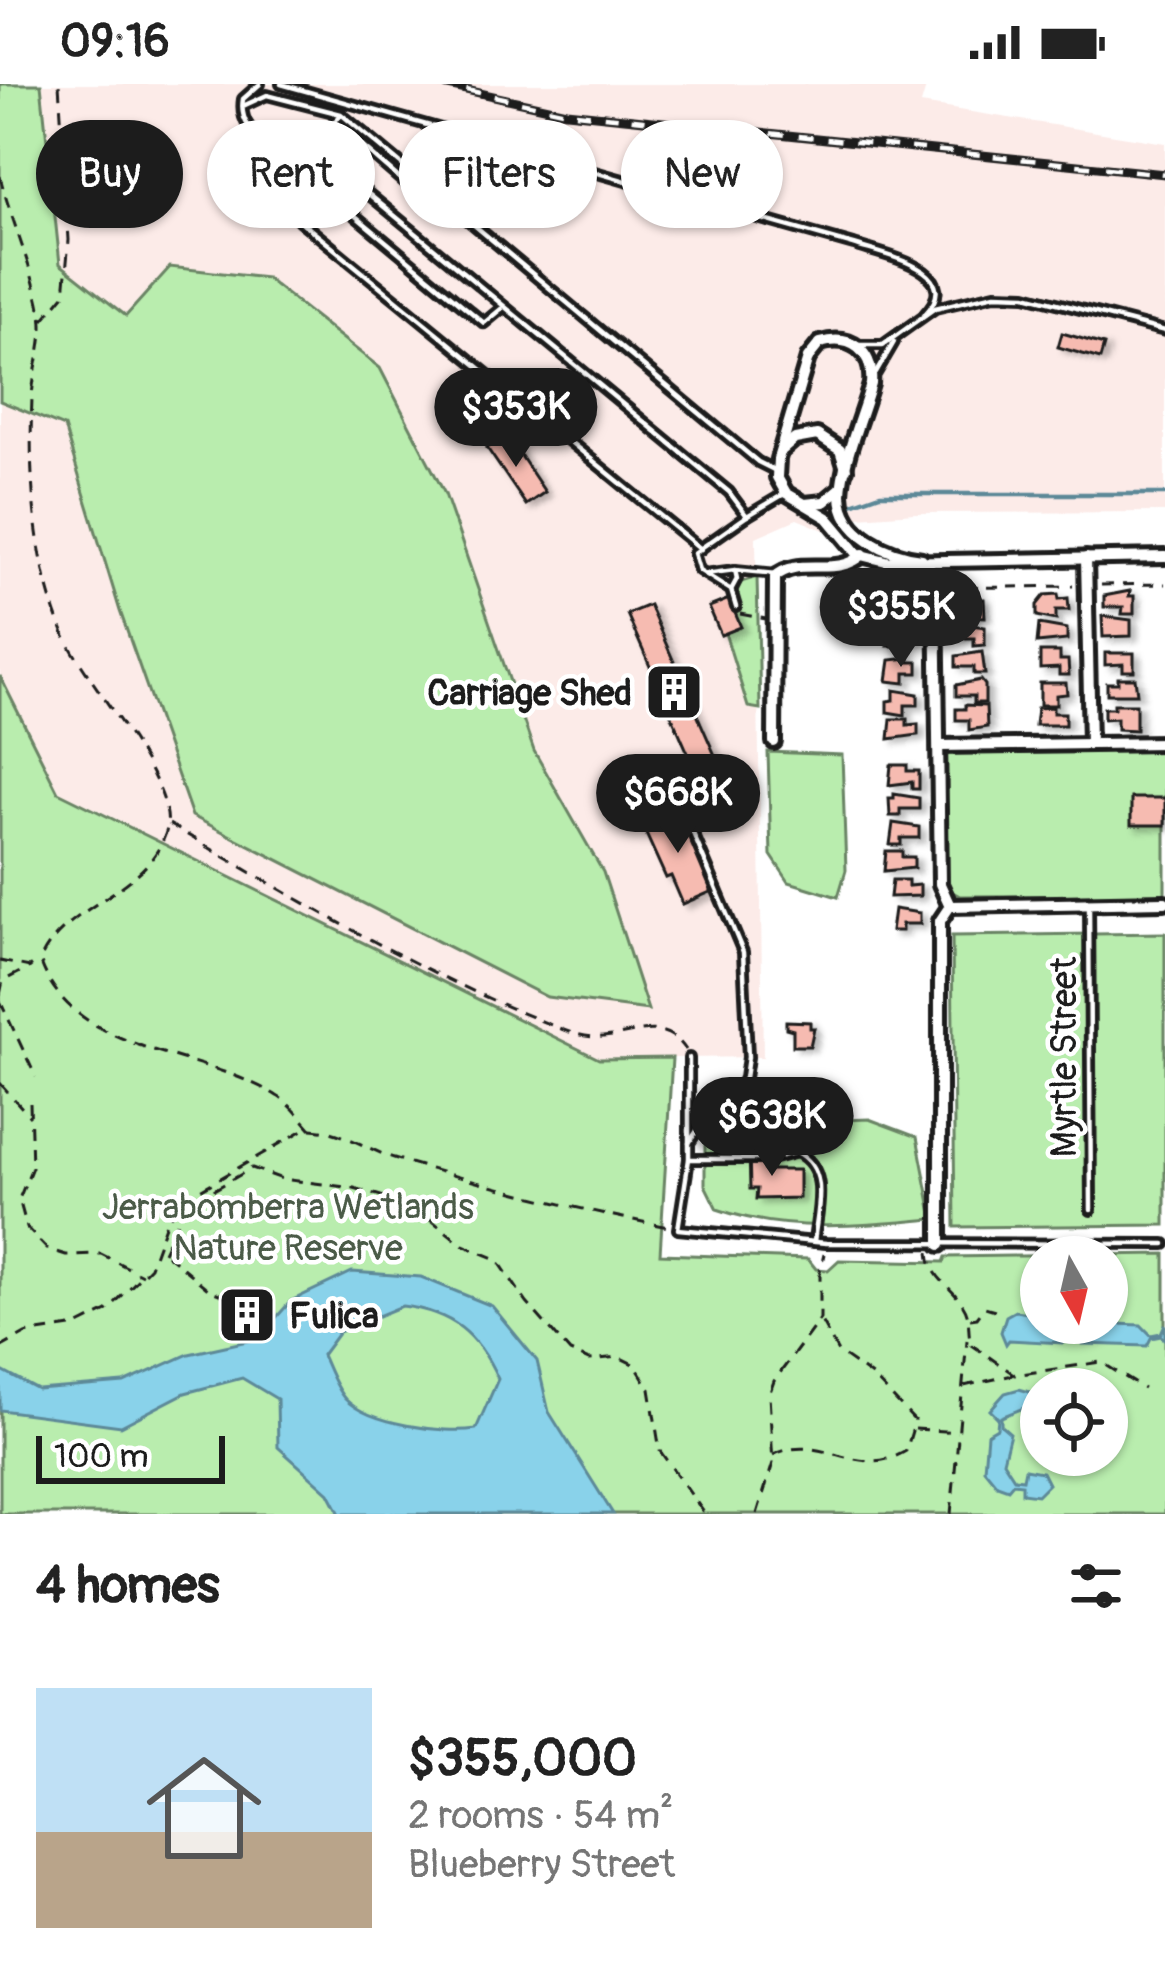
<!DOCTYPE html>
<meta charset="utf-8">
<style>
:root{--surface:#fff;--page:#f2f2f2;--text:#222;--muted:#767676;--line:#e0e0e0;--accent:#1c1c1c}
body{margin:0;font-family:Pangolin,sans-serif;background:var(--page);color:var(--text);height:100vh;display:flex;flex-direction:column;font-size:45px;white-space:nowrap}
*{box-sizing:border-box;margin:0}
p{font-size:39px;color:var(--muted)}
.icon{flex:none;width:66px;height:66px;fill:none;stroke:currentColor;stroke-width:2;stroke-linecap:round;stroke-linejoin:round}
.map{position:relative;height:1430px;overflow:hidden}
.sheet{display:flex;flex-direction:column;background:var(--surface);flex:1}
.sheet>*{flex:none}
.banner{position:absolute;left:36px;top:36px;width:1095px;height:108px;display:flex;gap:24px}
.needle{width:78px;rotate:172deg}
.tools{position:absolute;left:1020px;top:1152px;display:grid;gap:24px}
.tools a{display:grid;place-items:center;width:108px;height:108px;border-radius:50%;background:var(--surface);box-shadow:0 3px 9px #0004;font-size:60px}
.scale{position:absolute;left:36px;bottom:30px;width:189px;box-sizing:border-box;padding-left:12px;border:6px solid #1c1c1c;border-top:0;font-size:33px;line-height:42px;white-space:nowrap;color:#1c1c1c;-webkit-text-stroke:9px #fff;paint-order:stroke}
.price{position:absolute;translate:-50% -102px;padding:0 27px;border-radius:42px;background:var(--accent);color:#fff;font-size:39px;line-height:78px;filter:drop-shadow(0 3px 6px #0008)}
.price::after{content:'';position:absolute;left:50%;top:72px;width:36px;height:27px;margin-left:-18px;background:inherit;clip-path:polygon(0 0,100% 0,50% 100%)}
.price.on{background:#222;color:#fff}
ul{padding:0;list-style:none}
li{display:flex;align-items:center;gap:36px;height:300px;padding:0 36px}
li+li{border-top:3px solid var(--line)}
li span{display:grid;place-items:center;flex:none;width:336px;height:240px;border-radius:0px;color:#555}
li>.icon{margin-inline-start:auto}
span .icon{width:144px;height:144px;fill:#fffc;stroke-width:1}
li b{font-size:51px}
h2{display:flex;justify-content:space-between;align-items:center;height:144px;padding:0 36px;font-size:51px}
.pill{padding:0 42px;border-radius:54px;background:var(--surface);box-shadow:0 3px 9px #0004;font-size:42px;line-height:108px}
.pill.on{background:var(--accent);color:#fff}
.status{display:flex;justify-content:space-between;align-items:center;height:84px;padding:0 60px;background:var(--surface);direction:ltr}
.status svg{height:33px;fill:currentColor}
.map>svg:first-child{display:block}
.built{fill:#fcebe8}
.green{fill:#b9edae;stroke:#6a8465;stroke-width:3;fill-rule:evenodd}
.water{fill:#89d2ea;stroke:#5d8998;stroke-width:3;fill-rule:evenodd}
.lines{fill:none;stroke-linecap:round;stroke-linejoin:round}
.stream{stroke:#5d8998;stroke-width:4.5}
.building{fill:#f6bbb1;stroke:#1c1c1c;stroke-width:3;filter:url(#shadow)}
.lane-casing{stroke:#1c1c1c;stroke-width:14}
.street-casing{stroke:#1c1c1c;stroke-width:20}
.path{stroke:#1c1c1c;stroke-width:3;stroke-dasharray:12 9;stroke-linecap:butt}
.lane{stroke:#fff;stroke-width:4.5}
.street{stroke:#fff;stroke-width:10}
.rail-casing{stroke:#1c1c1c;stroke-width:9}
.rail{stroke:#fff;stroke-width:4.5;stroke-dasharray:14;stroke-linecap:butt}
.labels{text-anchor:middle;stroke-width:9;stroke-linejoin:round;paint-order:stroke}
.poi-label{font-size:36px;font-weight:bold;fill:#1c1c1c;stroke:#fff;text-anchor:end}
.street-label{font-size:36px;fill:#1c1c1c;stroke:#fff}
.park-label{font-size:36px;fill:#4b5b48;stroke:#fff}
</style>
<div class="status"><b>09:16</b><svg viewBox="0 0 49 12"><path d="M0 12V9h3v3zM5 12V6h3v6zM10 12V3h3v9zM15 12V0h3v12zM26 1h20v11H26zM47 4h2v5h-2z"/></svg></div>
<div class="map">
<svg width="1165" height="1430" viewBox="0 0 1165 1430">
<defs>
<filter id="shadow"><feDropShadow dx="6" dy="4" stdDeviation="3" flood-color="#0004"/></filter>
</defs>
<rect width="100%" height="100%" fill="#fff"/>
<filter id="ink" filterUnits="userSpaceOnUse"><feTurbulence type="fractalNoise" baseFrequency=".00833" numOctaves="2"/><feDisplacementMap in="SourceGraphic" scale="24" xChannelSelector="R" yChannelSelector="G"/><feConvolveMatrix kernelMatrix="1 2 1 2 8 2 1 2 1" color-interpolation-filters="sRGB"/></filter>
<g filter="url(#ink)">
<polygon class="built" points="0,0 927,0 921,20 1165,59 1165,428 915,429 858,433 831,449 797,435 756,453 763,973 598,975 58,709 0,592"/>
<g class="green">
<polygon points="0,0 41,0 60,180 126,232 170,183 266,194 380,284 445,410 534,667 603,788 648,926 547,913 192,732 120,527 64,343 0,317"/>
<polygon points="757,493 760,625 748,623 725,549 740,543 733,524 739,522 737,508 741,498"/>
<path d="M0 592 58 708 599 975 672 974 660 1170 808 1175 816 1185 828 1186 839 1176 944 1178 946 1173 1165 1170V1430H0ZM1041 1173H1107V1239H1041ZM1041 1305H1107V1371H1041Z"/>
<polygon points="1165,665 1165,811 960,812 947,805 945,675 949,668"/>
<polygon points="768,668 842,671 846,786 838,813 789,798 771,771"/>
<polygon points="1165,849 1165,1141 955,1143 952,852"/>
<path d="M869 1035 917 1053 933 1135C862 1142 785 1149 717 1125L705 1101V1055L718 1041Z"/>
</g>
<g class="water">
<path d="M352 1188 421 1193 492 1222 537 1277 549 1328 613 1430H340L329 1409 278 1363 277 1315 242 1294 185 1309 121 1342 0 1326V1286L38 1306 124 1299 189 1270 257 1255 291 1217ZM402 1222C452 1228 478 1250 498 1295L476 1345C443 1350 369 1340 345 1315 335 1304 328 1284 322 1271L339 1248Z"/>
<polygon points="1015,1227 1041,1231 1041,1239 1075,1239 1074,1243 1084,1247 1090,1239 1141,1241 1151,1251 1161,1249 1165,1240 1165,1256 1161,1252 1151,1254 1147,1262 1083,1260 1081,1252 1072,1247 1063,1259 1009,1256 1006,1260 1001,1248 1006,1232"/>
<polygon points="1019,1305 1037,1310 1041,1321 1036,1319 1001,1333 1001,1341 1010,1349 1003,1377 1014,1394 1023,1395 1025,1385 1042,1388 1048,1400 1037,1411 1022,1409 1022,1400 1013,1399 1008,1405 997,1401 984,1385 987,1350 997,1344 998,1334 990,1326 1005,1309"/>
</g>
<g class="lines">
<polyline class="stream" points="852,420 880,410 1165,410"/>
</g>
<g class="building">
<polygon points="1062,249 1104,261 1100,275 1058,263"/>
<polygon points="507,351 545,408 526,421 487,364"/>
<polygon points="1130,507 1129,512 1134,512 1134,530 1122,530 1123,523 1104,523 1104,512"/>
<polygon points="1058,510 1059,515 1068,514 1069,526 1056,526 1056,536 1037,532 1037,521 1045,511"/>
<polygon points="894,512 918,515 918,526 905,527 905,536 886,533 886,522 894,522"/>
<polygon points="729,515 741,543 721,551 709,523"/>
<polygon points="955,515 984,515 985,533 965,532 965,526 955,526"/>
<polygon points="649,521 721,685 699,694 627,530"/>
<polygon points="1102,532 1131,536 1131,552 1103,553"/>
<polygon points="892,539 918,543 918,554 899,554 899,562 888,562"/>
<polygon points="965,540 985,543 985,561 974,562 974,554 956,554 955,544 965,544"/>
<polygon points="1039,540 1067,545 1067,556 1037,559"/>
<polygon points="982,568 985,590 974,590 974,583 956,583 956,572"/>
<polygon points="1040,568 1060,568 1060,576 1068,576 1069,591 1059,591 1059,584 1040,585"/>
<polygon points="1105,569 1134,569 1134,587 1123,587 1123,580 1105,581"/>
<polygon points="909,574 909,578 918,578 918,589 905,589 905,599 887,597 890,576"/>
<polygon points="1118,594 1135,594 1137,610 1107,610 1107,599 1118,599"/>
<polygon points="981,596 985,601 985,619 974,619 974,612 956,612 956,601"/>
<polygon points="1040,599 1066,599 1067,610 1056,611 1056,621 1040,621"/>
<polygon points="894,606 918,610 918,621 905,621 905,631 887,628 887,617 894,616"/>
<polygon points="1114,620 1136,620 1136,646 1117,645 1117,634 1104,635 1104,624 1114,624"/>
<polygon points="965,621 986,622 987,643 969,646 969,636 956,636 956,625 965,625"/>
<polygon points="1053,623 1053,629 1065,629 1065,641 1035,641 1037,624"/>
<polygon points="891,635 907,635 907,641 918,640 918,651 889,655"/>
<polygon points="891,681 907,681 907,687 919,687 919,705 912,705 912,698 889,701"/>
<polygon points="894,710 919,714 919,725 900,725 900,732 890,732 889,714 894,714"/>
<rect x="1131" y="714" width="34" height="27"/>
<polygon points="677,726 713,807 683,820 671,792 666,794 642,741"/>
<polygon points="893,739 919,743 919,754 901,754 901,761 890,761"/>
<polygon points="886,767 902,767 902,773 914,773 914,784 884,787"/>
<polygon points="892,796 908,796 908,802 920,801 920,812 890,813"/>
<polygon points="894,825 920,829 920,840 902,840 902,847 891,847"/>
<polygon points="786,937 810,938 810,944 814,944 810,962 793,962 793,946 786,944"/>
<polygon points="749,1063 764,1063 764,1086 799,1086 799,1114 756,1115 757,1105 750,1105"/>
</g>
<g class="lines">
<defs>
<g id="lane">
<path d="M260 0 243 15C239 41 255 50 274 64L301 58 331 79 729 408 747 432 694 469 699 486 731 506 736 523"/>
<path d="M281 0 854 161C883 171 967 186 925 230"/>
<polyline points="243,22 267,11 341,30 758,378 776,387"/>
<polyline points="340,32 334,38 414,107"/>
<polyline points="274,64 484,239 501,225"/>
<polyline points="299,136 701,465"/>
<polyline points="860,261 883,261 935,224 995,210 1026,211 1165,247"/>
<polyline points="876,289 894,258"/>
<polyline points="747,432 784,410"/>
<polyline points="735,486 777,490"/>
<polyline points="705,490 735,486 737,495 731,506"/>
<polyline points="674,704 743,868 748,973 745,994 737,1011 704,1036 689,1059"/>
<polyline points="1089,819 1091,1126"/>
<polyline points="689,974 689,1075 678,1145 826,1159 1165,1160"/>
<path d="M689 1075H771L797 1068C831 1086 817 1126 814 1158"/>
</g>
<g id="street">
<polyline points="781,367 795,355 817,351 840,366 846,385"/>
<polyline points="805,420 824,418 841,404"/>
<polyline points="1086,474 1090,660"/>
<path d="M922 475C889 471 841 451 841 410 842 378 862 332 871 300 874 267 851 250 820 259L808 274 778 375 777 393 786 409 828 434 858 470 890 478 1165 473"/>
<polyline points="936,504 940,800 950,822"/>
<path d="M774 658 775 493C799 471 838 495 863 470"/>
<polyline points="939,662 1165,659"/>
<polyline points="950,822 1165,818"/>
<polyline points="940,1161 940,837 950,822"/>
</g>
</defs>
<use href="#lane" class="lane-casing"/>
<use href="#street" class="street-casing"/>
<g class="path">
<path d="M0 92C9 132 42 207 42 242 42 266 33 290 32 314 29 392 33 475 63 548 82 595 181 702 166 748 147 809 64 821 40 876 73 972 202 965 277 1012 290 1019 301 1034 311 1045"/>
<polyline points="43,236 64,211 69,156 59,0"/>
<polyline points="1101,501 1165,500"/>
<polyline points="945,504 1073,502"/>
<polyline points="740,530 766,535"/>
<path d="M169 740C294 814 423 891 559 944 572 950 589 954 603 953 635 951 664 933 686 966"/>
<polyline points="0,877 30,883 38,877"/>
<polyline points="0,911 3,897 30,883"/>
<polyline points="0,917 36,993"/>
<polyline points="0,999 30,1033"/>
<polyline points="30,1019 32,1083 19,1115 27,1144 47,1165 66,1171 101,1170 142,1191"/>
<polyline points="163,1168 184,1123 252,1084 282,1095 354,1104 395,1116 416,1124 463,1161 497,1175 527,1219 570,1268 589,1276 619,1273 635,1281 650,1305 660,1367 705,1430"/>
<path d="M929 1168C931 1195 950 1200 963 1221 972 1234 966 1248 972 1261L1015 1291 1101 1278 1144 1305"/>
<polyline points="166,1170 209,1206 232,1215 244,1226"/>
<polyline points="970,1235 977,1234 985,1223 995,1226"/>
<path d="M0 1264 25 1250 77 1242 107 1227 150 1183 167 1136 183 1116 305 1045C337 1043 365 1065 394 1074 485 1102 575 1125 668 1143"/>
<polyline points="964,1302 1013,1291"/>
<polyline points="915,1345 957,1348"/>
<path d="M773 1371C822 1347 856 1397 906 1367L915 1337 873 1293 838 1268 820 1235"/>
<polyline points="757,1430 773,1379 769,1311 774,1297 820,1235 820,1187 824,1170"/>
<polyline points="951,1430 967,1256"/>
</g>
<use href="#lane" class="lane"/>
<use href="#street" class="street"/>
<defs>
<polyline id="rail" points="439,0 566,28 1165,90"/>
</defs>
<use href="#rail" class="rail-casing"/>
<use href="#rail" class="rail"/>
</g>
</g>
<defs>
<symbol id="building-square" viewBox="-11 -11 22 22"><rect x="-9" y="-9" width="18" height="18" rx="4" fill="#1c1c1c" stroke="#fff"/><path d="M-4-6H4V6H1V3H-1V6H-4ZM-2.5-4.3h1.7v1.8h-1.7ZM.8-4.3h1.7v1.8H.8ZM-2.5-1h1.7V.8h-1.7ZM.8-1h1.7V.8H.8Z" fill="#fff"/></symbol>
</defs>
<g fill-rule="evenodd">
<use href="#building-square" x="641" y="575" width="66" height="66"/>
<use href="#building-square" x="214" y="1198" width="66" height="66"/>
</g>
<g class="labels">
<g class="poi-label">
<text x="632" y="621">Carriage Shed</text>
<text x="289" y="1244" text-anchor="start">Fulica</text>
</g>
<g class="street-label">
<text transform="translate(1063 973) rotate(-90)" y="13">Myrtle Street</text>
</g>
<g class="park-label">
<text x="288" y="1135">Jerrabomberra Wetlands<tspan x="288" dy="41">Nature Reserve</tspan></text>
</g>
</g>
</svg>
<div class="tools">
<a><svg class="needle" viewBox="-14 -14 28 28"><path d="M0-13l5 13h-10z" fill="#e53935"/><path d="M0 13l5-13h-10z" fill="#767676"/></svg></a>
<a><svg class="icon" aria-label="locate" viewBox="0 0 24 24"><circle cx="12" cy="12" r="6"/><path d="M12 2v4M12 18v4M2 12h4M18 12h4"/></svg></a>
</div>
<div class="scale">100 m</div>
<b class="price" style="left:516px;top:386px">$353K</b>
<b class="price on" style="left:901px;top:586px">$355K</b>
<b class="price" style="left:678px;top:772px">$668K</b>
<b class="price" style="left:772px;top:1095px">$638K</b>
<div class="banner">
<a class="pill on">Buy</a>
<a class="pill">Rent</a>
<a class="pill">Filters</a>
<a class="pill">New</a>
</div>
</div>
<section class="sheet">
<h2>4 homes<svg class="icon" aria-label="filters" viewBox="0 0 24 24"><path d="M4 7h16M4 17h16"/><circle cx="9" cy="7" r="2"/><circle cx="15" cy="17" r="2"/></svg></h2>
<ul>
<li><span style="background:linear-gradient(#bfe0f5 60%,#b9a48a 0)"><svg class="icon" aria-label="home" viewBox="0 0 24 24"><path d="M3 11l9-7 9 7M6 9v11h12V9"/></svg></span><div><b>$355,000</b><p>2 rooms · 54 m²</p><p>Blueberry Street</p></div></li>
</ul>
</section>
